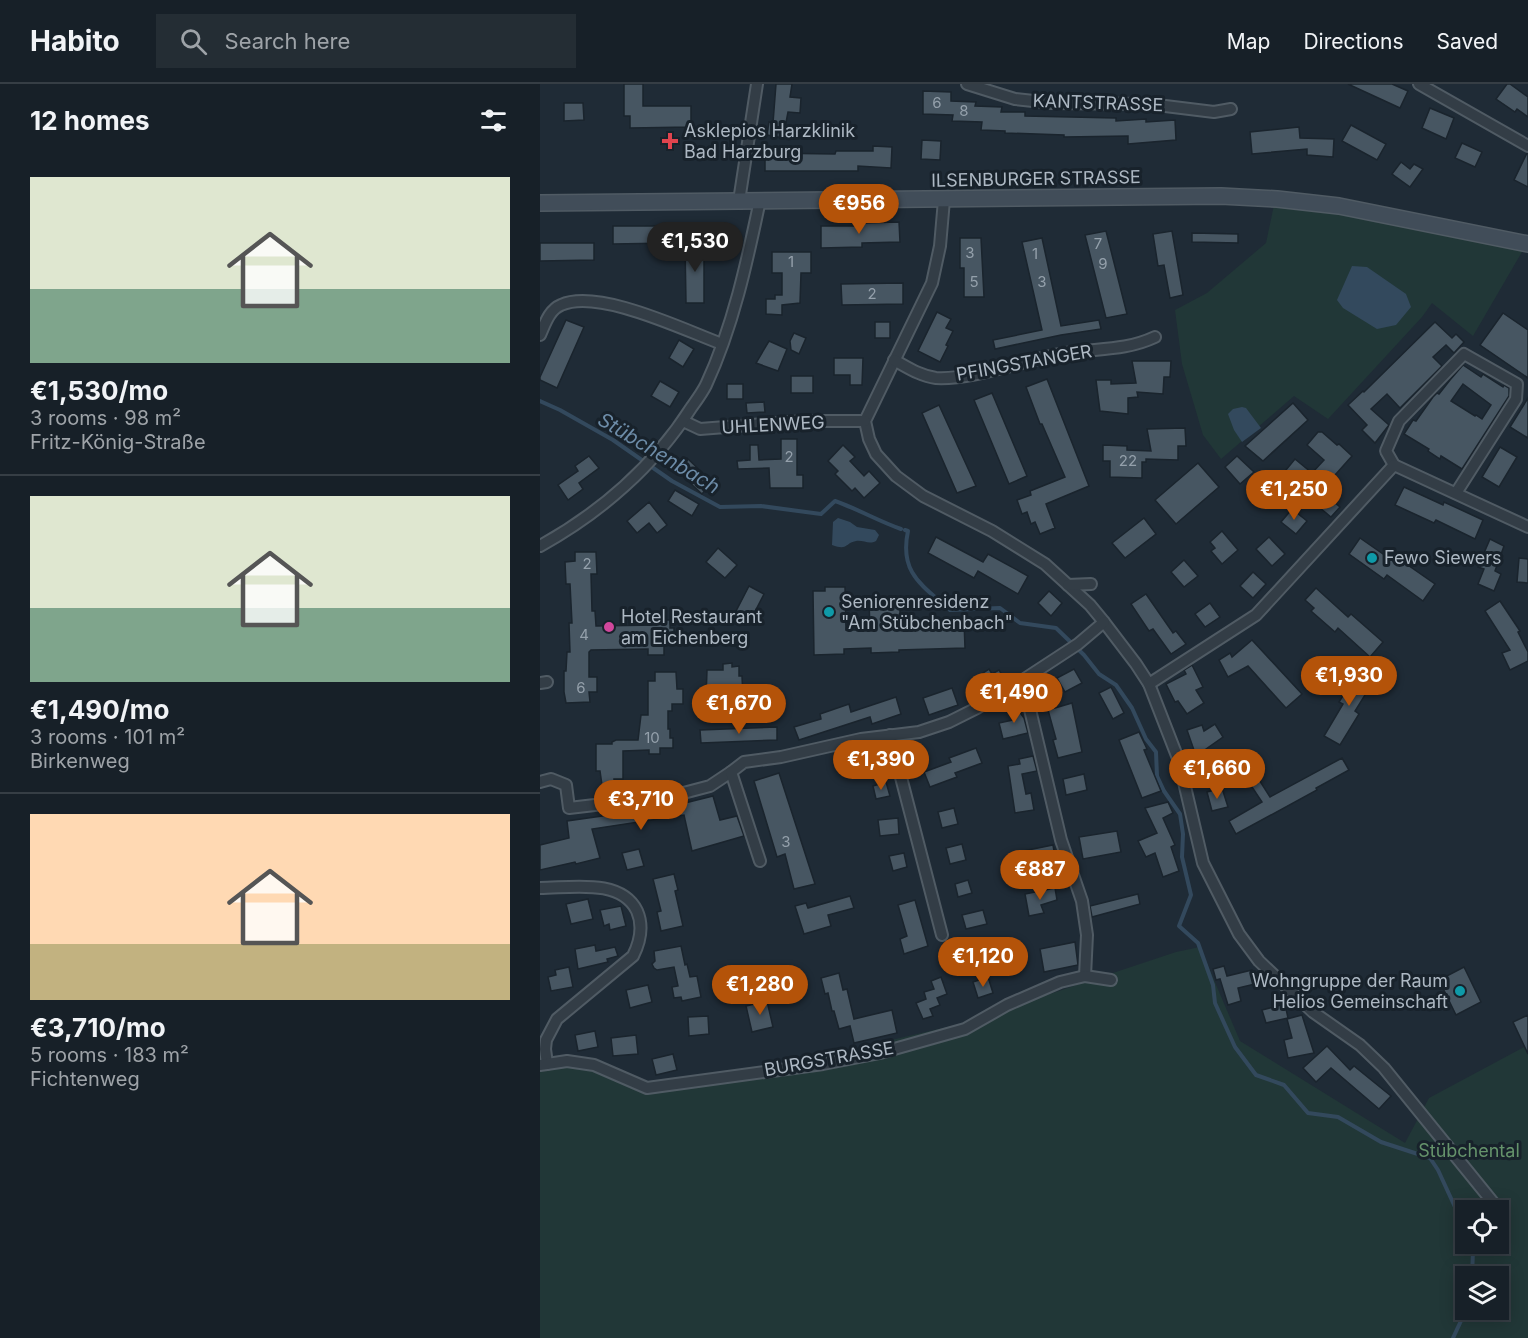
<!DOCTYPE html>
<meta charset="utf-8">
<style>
:root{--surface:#172028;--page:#242d34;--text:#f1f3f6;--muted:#9ea3a8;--line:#363e45;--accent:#b45309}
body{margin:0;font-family:Inter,sans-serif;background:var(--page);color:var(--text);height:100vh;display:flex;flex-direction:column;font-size:22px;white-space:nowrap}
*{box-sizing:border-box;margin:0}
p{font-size:20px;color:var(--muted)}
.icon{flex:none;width:33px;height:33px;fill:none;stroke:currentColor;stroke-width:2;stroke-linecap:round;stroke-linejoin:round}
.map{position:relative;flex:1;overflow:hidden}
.side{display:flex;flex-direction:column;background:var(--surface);width:540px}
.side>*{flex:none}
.buttons{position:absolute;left:915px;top:1116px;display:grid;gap:12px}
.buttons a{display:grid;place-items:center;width:54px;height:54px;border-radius:0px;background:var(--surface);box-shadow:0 3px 15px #0003,0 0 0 2px var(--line);font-size:30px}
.price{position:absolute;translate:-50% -51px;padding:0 14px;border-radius:21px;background:var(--accent);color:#fff;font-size:20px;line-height:39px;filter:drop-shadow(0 2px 3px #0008)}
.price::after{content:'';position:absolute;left:50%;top:36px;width:18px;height:14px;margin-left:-9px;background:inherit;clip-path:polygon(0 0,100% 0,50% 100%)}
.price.current{background:#222;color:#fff}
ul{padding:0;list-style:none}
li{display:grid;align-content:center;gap:12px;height:318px;padding:0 30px}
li+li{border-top:2px solid var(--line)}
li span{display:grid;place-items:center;height:186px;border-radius:0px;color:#555}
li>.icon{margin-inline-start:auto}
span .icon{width:108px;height:108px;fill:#fffc;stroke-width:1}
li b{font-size:26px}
h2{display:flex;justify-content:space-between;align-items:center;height:72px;padding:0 30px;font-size:26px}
header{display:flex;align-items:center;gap:36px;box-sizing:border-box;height:84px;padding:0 30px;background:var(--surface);border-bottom:2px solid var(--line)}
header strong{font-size:28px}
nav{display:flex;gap:33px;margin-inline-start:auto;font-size:21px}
.search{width:420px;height:54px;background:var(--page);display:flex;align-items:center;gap:15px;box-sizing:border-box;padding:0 21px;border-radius:0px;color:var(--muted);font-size:22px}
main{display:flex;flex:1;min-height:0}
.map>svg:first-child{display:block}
.green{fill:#213737;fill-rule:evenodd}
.water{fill:#33495d}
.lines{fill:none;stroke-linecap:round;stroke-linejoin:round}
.stream{stroke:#33495d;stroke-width:4}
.building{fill:#475662;stroke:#1a242d;stroke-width:1.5;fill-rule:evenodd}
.street-casing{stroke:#505b64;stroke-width:14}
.secondary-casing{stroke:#505b64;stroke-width:18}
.street{stroke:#333d46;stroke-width:10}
.secondary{stroke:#414d59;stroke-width:15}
.health-dot{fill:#e0444e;stroke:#18222b;stroke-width:2}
.culture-dot{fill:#0f9aa8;stroke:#18222b;stroke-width:2}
.hotel-dot{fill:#d1479c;stroke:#18222b;stroke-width:2}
.labels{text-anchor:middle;stroke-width:6;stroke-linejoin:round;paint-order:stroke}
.number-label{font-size:15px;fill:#94a0ab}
.street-label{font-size:18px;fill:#adb8c3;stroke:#18222b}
.poi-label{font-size:18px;fill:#adb8c3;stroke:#18222b;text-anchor:start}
.park-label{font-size:18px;fill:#65936b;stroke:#18222b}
.water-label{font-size:20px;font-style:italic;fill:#6d8ca8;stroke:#18222b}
</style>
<header>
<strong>Habito</strong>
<div class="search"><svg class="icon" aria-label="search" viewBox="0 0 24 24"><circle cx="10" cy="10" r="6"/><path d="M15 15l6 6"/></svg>Search here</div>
<nav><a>Map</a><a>Directions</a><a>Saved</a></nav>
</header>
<main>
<section class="side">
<h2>12 homes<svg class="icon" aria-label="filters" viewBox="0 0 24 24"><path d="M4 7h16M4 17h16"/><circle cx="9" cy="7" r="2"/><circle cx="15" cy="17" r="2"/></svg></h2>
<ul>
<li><span style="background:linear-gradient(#dfe7d0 60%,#7fa58c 0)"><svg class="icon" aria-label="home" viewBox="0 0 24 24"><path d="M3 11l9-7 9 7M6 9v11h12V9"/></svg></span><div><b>€1,530/mo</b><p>3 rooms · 98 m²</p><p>Fritz-König-Straße</p></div></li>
<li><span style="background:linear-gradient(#dfe7d0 60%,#7fa58c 0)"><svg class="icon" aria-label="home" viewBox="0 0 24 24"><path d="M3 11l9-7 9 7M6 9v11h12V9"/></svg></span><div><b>€1,490/mo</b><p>3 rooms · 101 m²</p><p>Birkenweg</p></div></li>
<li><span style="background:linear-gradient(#ffd9b3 70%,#c2b280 0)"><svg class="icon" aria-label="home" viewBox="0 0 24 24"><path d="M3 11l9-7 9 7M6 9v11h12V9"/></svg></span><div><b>€3,710/mo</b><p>5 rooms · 183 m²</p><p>Fichtenweg</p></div></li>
</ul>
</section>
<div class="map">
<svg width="988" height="1254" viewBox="0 0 988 1254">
<rect width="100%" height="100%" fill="#1f2b36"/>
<g class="green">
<polygon points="734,121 866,138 986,161 933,252 892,219 882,233 788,335 754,312 681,375 663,351 642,280 635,226 667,209 726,159"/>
<path d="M660 863 700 957 865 1059 889 1014 988 961V1254H0V986L20 983 52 986 101 1008 159 1001 420 940 636 868ZM926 1126H958V1160H926ZM926 1192H958V1226H926Z"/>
</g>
<g class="water">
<polygon points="812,182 827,183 866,210 871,223 856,241 837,245 803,224 797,216"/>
<polygon points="702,323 706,324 721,344 702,358 694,346 688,330 693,325"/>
<path d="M298 434 310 438 317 443 335 446 339 451 336 457C329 461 324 456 316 457 305 459 308 467 292 461L293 438Z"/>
</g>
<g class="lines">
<g class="stream">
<path d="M0 317 20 326 73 356 132 397 180 423 221 422 281 430 295 417C318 425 338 437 361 445"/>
<path d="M365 446 368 447C359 489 382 501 410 526L460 524 480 539 516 544 544 571 559 590 576 601 592 624 606 655 616 668 617 692 624 707 640 730 643 750 642 773 651 811 639 842 658 859 673 901 675 919 695 963 716 991 744 1001 768 1029 798 1033 841 1058 890 1074 898 1086 926 1147"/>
<polyline points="930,1160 933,1167 932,1192"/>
<polyline points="913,1254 926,1226"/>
</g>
</g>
<g class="building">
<polygon points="84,0 103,0 103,22 151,22 151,43 90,44 90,32 84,32"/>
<polygon points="236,0 252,0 250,13 261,14 260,29 248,28 243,54 227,51 229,38 233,39"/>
<polygon points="808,0 852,0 868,7 860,24"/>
<polygon points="967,0 970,0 988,13 988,33 977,25 975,28 956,15"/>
<polygon points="383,7 411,8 411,17 436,18 435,22 462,23 461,28 485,28 485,32 576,34 576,37 606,35 606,38 635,36 636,56 588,60 588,52 524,53 524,51 465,49 465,47 441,46 442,38 412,37 413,31 383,30"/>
<polygon points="24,19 43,19 44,36 24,37"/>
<polygon points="890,24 914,34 906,55 882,44"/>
<polygon points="811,41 846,60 837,76 802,57"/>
<polygon points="759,43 760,54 794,55 793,73 767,71 767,65 712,70 710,48"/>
<polygon points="382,56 401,57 400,76 381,75"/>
<polygon points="922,59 942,68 935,83 915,74"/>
<polygon points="333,62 352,63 351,84 318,82 318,87 225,87 225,69 295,70 296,67 333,67"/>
<polygon points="987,69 988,69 988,103 974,96"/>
<polygon points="861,78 870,85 874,80 883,85 870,103 852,90"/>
<polygon points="359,138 360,158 322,159 322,163 281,164 281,142 322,142 322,139"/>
<polygon points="73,142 130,142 130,159 73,160"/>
<polygon points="566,147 587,230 566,234 545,151"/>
<polygon points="632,147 643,211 630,214 624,181 618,182 613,150"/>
<polygon points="652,149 698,150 698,159 652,158"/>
<polygon points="420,154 441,154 444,213 424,213 424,184 420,184"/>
<polygon points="502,154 521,242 559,236 561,245 521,251 455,265 453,256 502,246 482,158"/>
<polygon points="0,159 54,159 54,176 0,177"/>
<polygon points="145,159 164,159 164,219 146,219"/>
<polygon points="232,168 271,168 271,189 261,189 260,219 242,221 242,231 226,230 226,215 235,215 235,211 242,211 242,189 232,189"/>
<polygon points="363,199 363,220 302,221 301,200"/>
<polygon points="397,228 411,235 406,244 413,247 406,261 408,262 400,278 378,267"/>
<polygon points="963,229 988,246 988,294 940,261"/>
<polygon points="26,236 44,243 17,304 0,296 0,293"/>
<rect x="335" y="238" width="15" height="16"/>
<polygon points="895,238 912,254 916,250 924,258 914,269 906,261 893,273 902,282 860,324 847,310 831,325 849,341 835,359 822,346 827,341 808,321 823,307 824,308"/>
<polygon points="254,249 266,254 259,270 251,266 250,257"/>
<polygon points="139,256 154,265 143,283 129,274"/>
<polygon points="229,257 247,265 238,287 216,279"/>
<polygon points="294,274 323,274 322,301 310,301 310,291 294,291"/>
<polygon points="592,277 631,277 630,293 624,293 623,310 597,308 598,313 588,314 588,330 560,327 556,296 571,296 571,300 596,299"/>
<path d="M923 281 941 293 943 290 963 303 964 301 969 304V312L922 385 901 372 900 375 888 367 889 365 864 350 873 336 876 337 893 313 897 309 899 310 910 296ZM923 300 951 321 942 335 936 331 935 332 911 317Z"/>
<rect x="251" y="292" width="22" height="17"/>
<polygon points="507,295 549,402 506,420 515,444 500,450 495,438 491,440 487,428 482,430 477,416 491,411 490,407 525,393 502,340 500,340 486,303"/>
<polygon points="120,297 139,308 130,323 111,312"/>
<rect x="187" y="300" width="16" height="15"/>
<polygon points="452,309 487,392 469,400 434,316"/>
<polygon points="988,314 988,354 970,343"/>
<polygon points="224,318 225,328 207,329 206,319"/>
<polygon points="753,319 768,336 723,377 705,362"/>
<polygon points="399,321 436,402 417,409 382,329"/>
<polygon points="645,344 646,362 638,362 638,376 606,375 606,378 602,378 602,394 570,393 570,377 563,377 563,361 587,362 587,366 611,367 607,345"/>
<polygon points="778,348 782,348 797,361 799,360 812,372 787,400 794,407 788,413 800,423 791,433 741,392 755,375 772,389 784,376 767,361"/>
<polygon points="241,355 257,355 257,391 263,391 263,404 230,404 229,384 198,385 197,377 210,376 210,361 218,361 219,376 241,375"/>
<polygon points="303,361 315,373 310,377 324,392 329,387 340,399 324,414 315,404 312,407 295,390 298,387 288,377"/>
<polygon points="960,363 977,373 959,403 942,393"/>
<polygon points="49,372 59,384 39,399 43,405 28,416 18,401 38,387 35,382"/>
<polygon points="697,372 714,388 700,400 685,383"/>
<polygon points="147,374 172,398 162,410 136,386"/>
<polygon points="658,379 679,403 636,440 615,416"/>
<polygon points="727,401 738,412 727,424 715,413"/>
<polygon points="864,403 903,421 904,418 943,436 935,455 896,436 894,439 855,421"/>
<polygon points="135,406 159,420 152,432 128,417"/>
<polygon points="109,418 127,441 117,449 109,439 97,449 87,437"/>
<polygon points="752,425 767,437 756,450 741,438"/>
<polygon points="604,434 616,450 585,474 572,459"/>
<polygon points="682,447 698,466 682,480 671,467 675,464 670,458"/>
<polygon points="396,453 443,478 448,470 488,492 478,510 438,487 434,494 388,469"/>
<polygon points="729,453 745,470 732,482 716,465"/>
<polygon points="820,454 856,479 859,475 895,500 883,517 847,491 844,495 809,470"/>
<polygon points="950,455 964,462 955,487 961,490 954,507 938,500 944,485 938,483"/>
<polygon points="178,464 197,481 185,494 166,478"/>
<polygon points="35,468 56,468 57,490 51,490 52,527 55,527 56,542 116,541 116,536 130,536 130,544 134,544 134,554 131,554 131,561 124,561 124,571 108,571 108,565 51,566 49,568 49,593 57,593 57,608 49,608 50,618 26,619 24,608 24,587 26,587 27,568 30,568 29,539 32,539 30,500 26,500 25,478 35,477"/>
<polygon points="979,474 988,475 988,499 977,498"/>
<polygon points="644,476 658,492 644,503 631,488"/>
<polygon points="713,488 726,500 713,514 700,502"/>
<polygon points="209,502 224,510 208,541 193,533"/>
<polygon points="285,503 305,503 306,546 330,546 329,516 352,516 352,519 360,519 360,539 424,537 425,564 359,566 359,568 331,569 331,564 304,565 304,570 274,571 273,507 285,507"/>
<polygon points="776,504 808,533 811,530 843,558 830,573 798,544 795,548 771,527 774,524 765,516"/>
<polygon points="509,507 522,519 511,532 498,519"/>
<polygon points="606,510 633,549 636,547 646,560 631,570 613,545 609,547 591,520"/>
<polygon points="960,517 980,547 978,548 988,568 988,577 970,586 962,569 970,566 945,527"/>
<polygon points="670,519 680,533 665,543 655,530"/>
<polygon points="712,556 762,610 746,624 708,582 688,593 679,576 690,569 692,573"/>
<polygon points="192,579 192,583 199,582 199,592 202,592 203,615 166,615 167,586 183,586 183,580"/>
<polygon points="652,581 663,603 656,606 664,619 647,630 638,617 635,618 626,600 646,590 644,586"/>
<polygon points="449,585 452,590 459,586 466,597 444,609 435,594"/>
<polygon points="534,585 542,599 525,608 517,594"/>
<polygon points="820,585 835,595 815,627 819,630 800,661 784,652 803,620 799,618"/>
<polygon points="115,588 136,588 137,605 143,605 143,620 132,620 132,627 128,627 128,645 130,645 130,654 133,654 133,664 120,664 120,670 109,670 109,666 83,667 83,695 74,695 74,701 62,701 60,687 56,687 56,660 72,660 72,658 76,656 98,656 101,631 108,631 108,597 115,597"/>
<polygon points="571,603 584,629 573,635 559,609"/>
<polygon points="412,604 418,621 389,631 383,614"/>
<polygon points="356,613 361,630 332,640 330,633 259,656 254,643 281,635 280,630 309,620 311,628"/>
<polygon points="473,619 484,634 488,649 463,655 459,639 473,636 465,624"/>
<polygon points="532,619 542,668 518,674 513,656 516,655 508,626"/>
<polygon points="675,640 683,653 656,672 647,646 662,641 664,647"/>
<polygon points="237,643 237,656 161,659 160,646"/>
<polygon points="599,648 607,665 604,666 621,707 602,714 579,656"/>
<polygon points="436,664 442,679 415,689 417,693 390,703 384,688 411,678 409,674"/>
<polygon points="330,667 335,683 317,688 312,672"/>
<polygon points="684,670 688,679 660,692 656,681"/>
<polygon points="493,672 497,687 482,690 486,710 491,709 494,726 475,729 468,682 480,680 479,675"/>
<polygon points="802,674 809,686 776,704 777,706 696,750 689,737 722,718 710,700 718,694 730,713"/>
<polygon points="239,689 275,800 254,805 245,770 237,773 214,697"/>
<polygon points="544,690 547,706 526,711 523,695"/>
<polygon points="346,698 350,712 336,715 333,702"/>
<polygon points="682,704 688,723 672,727 667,708"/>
<polygon points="173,712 180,736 197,732 204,752 152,767 144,731 52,745 60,774 36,780 35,778 0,786 0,761 29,754 27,737 133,722"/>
<polygon points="628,718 633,729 623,734 635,761 631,763 639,787 623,793 615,769 606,773 598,757 617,749 605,724"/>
<polygon points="414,724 418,740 402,744 398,728"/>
<polygon points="358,734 359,750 340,752 338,736"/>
<polygon points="577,747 581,768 543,775 539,753"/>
<polygon points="422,760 426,776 410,780 406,764"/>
<polygon points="513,761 517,784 483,791 478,768"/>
<polygon points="99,765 104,782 87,786 82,769"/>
<polygon points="364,769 367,783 353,787 349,772"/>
<polygon points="134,790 138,806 135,807 143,842 121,847 117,828 121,827 113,795"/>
<polygon points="428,796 432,809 418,813 415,800"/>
<polygon points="515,804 517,816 501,821 504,829 489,832 485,810"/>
<polygon points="598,810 600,820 552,833 550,822"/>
<polygon points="310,812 314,824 288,831 291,842 264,850 255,822 266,819 268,824"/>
<polygon points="48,815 53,835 31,840 26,820"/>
<polygon points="375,816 388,862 364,870 360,855 367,852 358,821"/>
<polygon points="81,822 86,842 70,846 69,840 64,842 60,826"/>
<polygon points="443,826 447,840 426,845 422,831"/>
<polygon points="535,858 538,881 504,888 500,865"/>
<polygon points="55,861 56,867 75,863 78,872 67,875 68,878 38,885 35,865"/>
<polygon points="141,862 145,881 147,880 150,893 157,892 161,913 142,917 141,913 134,914 132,903 138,902 134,883 117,886 114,884 112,880 115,877 114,867"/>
<polygon points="434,863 438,876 426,881 421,867"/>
<polygon points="684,882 687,892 712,886 715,900 698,904 701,917 688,921 680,895 676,896 673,885"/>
<polygon points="29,883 33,903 11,907 8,893 16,891 15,886"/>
<polygon points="924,883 941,918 916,931 899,896"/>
<polygon points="299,889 303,906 307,905 314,935 352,926 357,949 314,959 310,942 299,945 294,927 292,927 288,909 285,910 281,894"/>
<polygon points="401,893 407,910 397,914 400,921 390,925 393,932 383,935 376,919 386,915 384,908 394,905 391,897"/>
<polygon points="448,893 453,909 438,914 433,898"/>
<polygon points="108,901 112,918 90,924 86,906"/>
<polygon points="227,917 233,943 212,948 206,922"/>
<polygon points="745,920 748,934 726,939 722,926"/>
<polygon points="762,931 774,969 748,974 744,956 752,954 747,935"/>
<polygon points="988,931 988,970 973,938"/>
<polygon points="168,932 169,950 149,952 148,933"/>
<polygon points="55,947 58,963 38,967 35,951"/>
<polygon points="96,951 98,970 73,972 71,954"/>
<polygon points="787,962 810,986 814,982 851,1012 839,1025 791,984 776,998 763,984"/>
<polygon points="133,970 137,986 116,991 112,975"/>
</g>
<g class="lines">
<defs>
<g id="street">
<polyline points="427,0 475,15 512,19 609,20 674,28 691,25"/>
<polyline points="879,0 988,62"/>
<polyline points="404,116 400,162 392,199 325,337 329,355 336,370 356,392 383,412 452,447 505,480 550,521 564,538 596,580 609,600 639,677 663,779 699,850 719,877 773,928 820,961 844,984 964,1132"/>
<polyline points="199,117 217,0"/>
<path d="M0 251C5 240 9 226 21 221 58 204 144 246 182 260"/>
<path d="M354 276C367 283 380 292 396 294 434 296 487 275 526 269 558 264 585 267 615 253"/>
<polyline points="143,337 160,345 264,337 325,337"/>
<polyline points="854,381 846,367 859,337 924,270 977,300 976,315 916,409"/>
<path d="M0 462C60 429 114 382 151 324 156 317 162 309 166 301 193 243 207 178 220 116"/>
<polyline points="528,501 551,500"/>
<polyline points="483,596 521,756 542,817 547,851 545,892"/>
<polyline points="0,599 7,598"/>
<polyline points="609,600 716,531 854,381 988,443"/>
<polyline points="350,651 402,851"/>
<polyline points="0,698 11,695 26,701 29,724 132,712 170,702 191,688"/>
<polyline points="220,777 191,688 204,678 241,673 321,655 379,648 409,638 437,624 483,596 538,560 564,538"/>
<path d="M0 804C31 804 81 794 97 827 104 843 100 858 93 872L17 935 6 956 5 965 7 980"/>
<polyline points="0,981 27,977 54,981 107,1004 283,980 340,969 425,945 467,921 520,898 545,892 571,896"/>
</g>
<polyline id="secondary" points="0,119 681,112 737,115 799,122 988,160"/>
</defs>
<use href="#street" class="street-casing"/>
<use href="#secondary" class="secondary-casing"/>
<use href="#street" class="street"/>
<use href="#secondary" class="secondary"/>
</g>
<path class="health-dot" d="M127 48h6v6h6v6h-6v6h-6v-6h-6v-6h6z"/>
<g class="culture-dot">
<circle cx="832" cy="474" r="6"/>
<circle cx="289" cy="528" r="6"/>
<circle cx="920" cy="907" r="6"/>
</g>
<circle class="hotel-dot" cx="69" cy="543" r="6"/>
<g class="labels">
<g class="number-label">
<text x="397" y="24">6</text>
<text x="424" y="32">8</text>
<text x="558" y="165">7</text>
<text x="430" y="174">3</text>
<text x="495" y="175">1</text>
<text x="251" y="183">1</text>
<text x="563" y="185">9</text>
<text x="434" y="203">5</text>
<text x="502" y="203">3</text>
<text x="332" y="215">2</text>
<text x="249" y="378">2</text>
<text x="588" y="382">22</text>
<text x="47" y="485">2</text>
<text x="44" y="556">4</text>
<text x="41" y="609">6</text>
<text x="112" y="659">10</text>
<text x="246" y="763">3</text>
</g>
<g class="street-label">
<text transform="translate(558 19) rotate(2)" y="6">KANTSTRASSE</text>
<text transform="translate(496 95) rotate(-1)" y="6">ILSENBURGER STRASSE</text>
<text transform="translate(484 279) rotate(-10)" y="6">PFINGSTANGER</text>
<text transform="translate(233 341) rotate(-3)" y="6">UHLENWEG</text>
<text transform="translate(289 975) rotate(-10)" y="6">BURGSTRASSE</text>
</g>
<g class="poi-label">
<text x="144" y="53">Asklepios Harzklinik<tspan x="144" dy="21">Bad Harzburg</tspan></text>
<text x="844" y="480">Fewo Siewers</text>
<text x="301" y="524">Seniorenresidenz<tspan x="301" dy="21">"Am Stübchenbach"</tspan></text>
<text x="81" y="539">Hotel Restaurant<tspan x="81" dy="21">am Eichenberg</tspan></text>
<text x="908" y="903" text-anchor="end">Wohngruppe der Raum<tspan x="908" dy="21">Helios Gemeinschaft</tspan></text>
</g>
<g class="park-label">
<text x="929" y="1073">Stübchental</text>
</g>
<g class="water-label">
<text transform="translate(119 369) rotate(31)" y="7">Stübchenbach</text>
</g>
</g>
</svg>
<div class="buttons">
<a><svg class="icon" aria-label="locate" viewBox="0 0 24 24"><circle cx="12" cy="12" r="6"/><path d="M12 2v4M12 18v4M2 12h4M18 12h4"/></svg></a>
<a><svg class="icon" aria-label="layers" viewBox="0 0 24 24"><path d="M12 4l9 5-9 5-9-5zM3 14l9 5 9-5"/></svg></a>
</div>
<b class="price" style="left:319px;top:151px">€956</b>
<b class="price current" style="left:155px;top:189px">€1,530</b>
<b class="price" style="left:754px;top:437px">€1,250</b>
<b class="price" style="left:809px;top:623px">€1,930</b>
<b class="price" style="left:474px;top:640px">€1,490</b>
<b class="price" style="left:199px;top:651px">€1,670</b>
<b class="price" style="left:341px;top:707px">€1,390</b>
<b class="price" style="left:677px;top:716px">€1,660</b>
<b class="price" style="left:101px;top:747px">€3,710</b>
<b class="price" style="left:500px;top:817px">€887</b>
<b class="price" style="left:443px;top:904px">€1,120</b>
<b class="price" style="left:220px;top:932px">€1,280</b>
</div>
</main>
